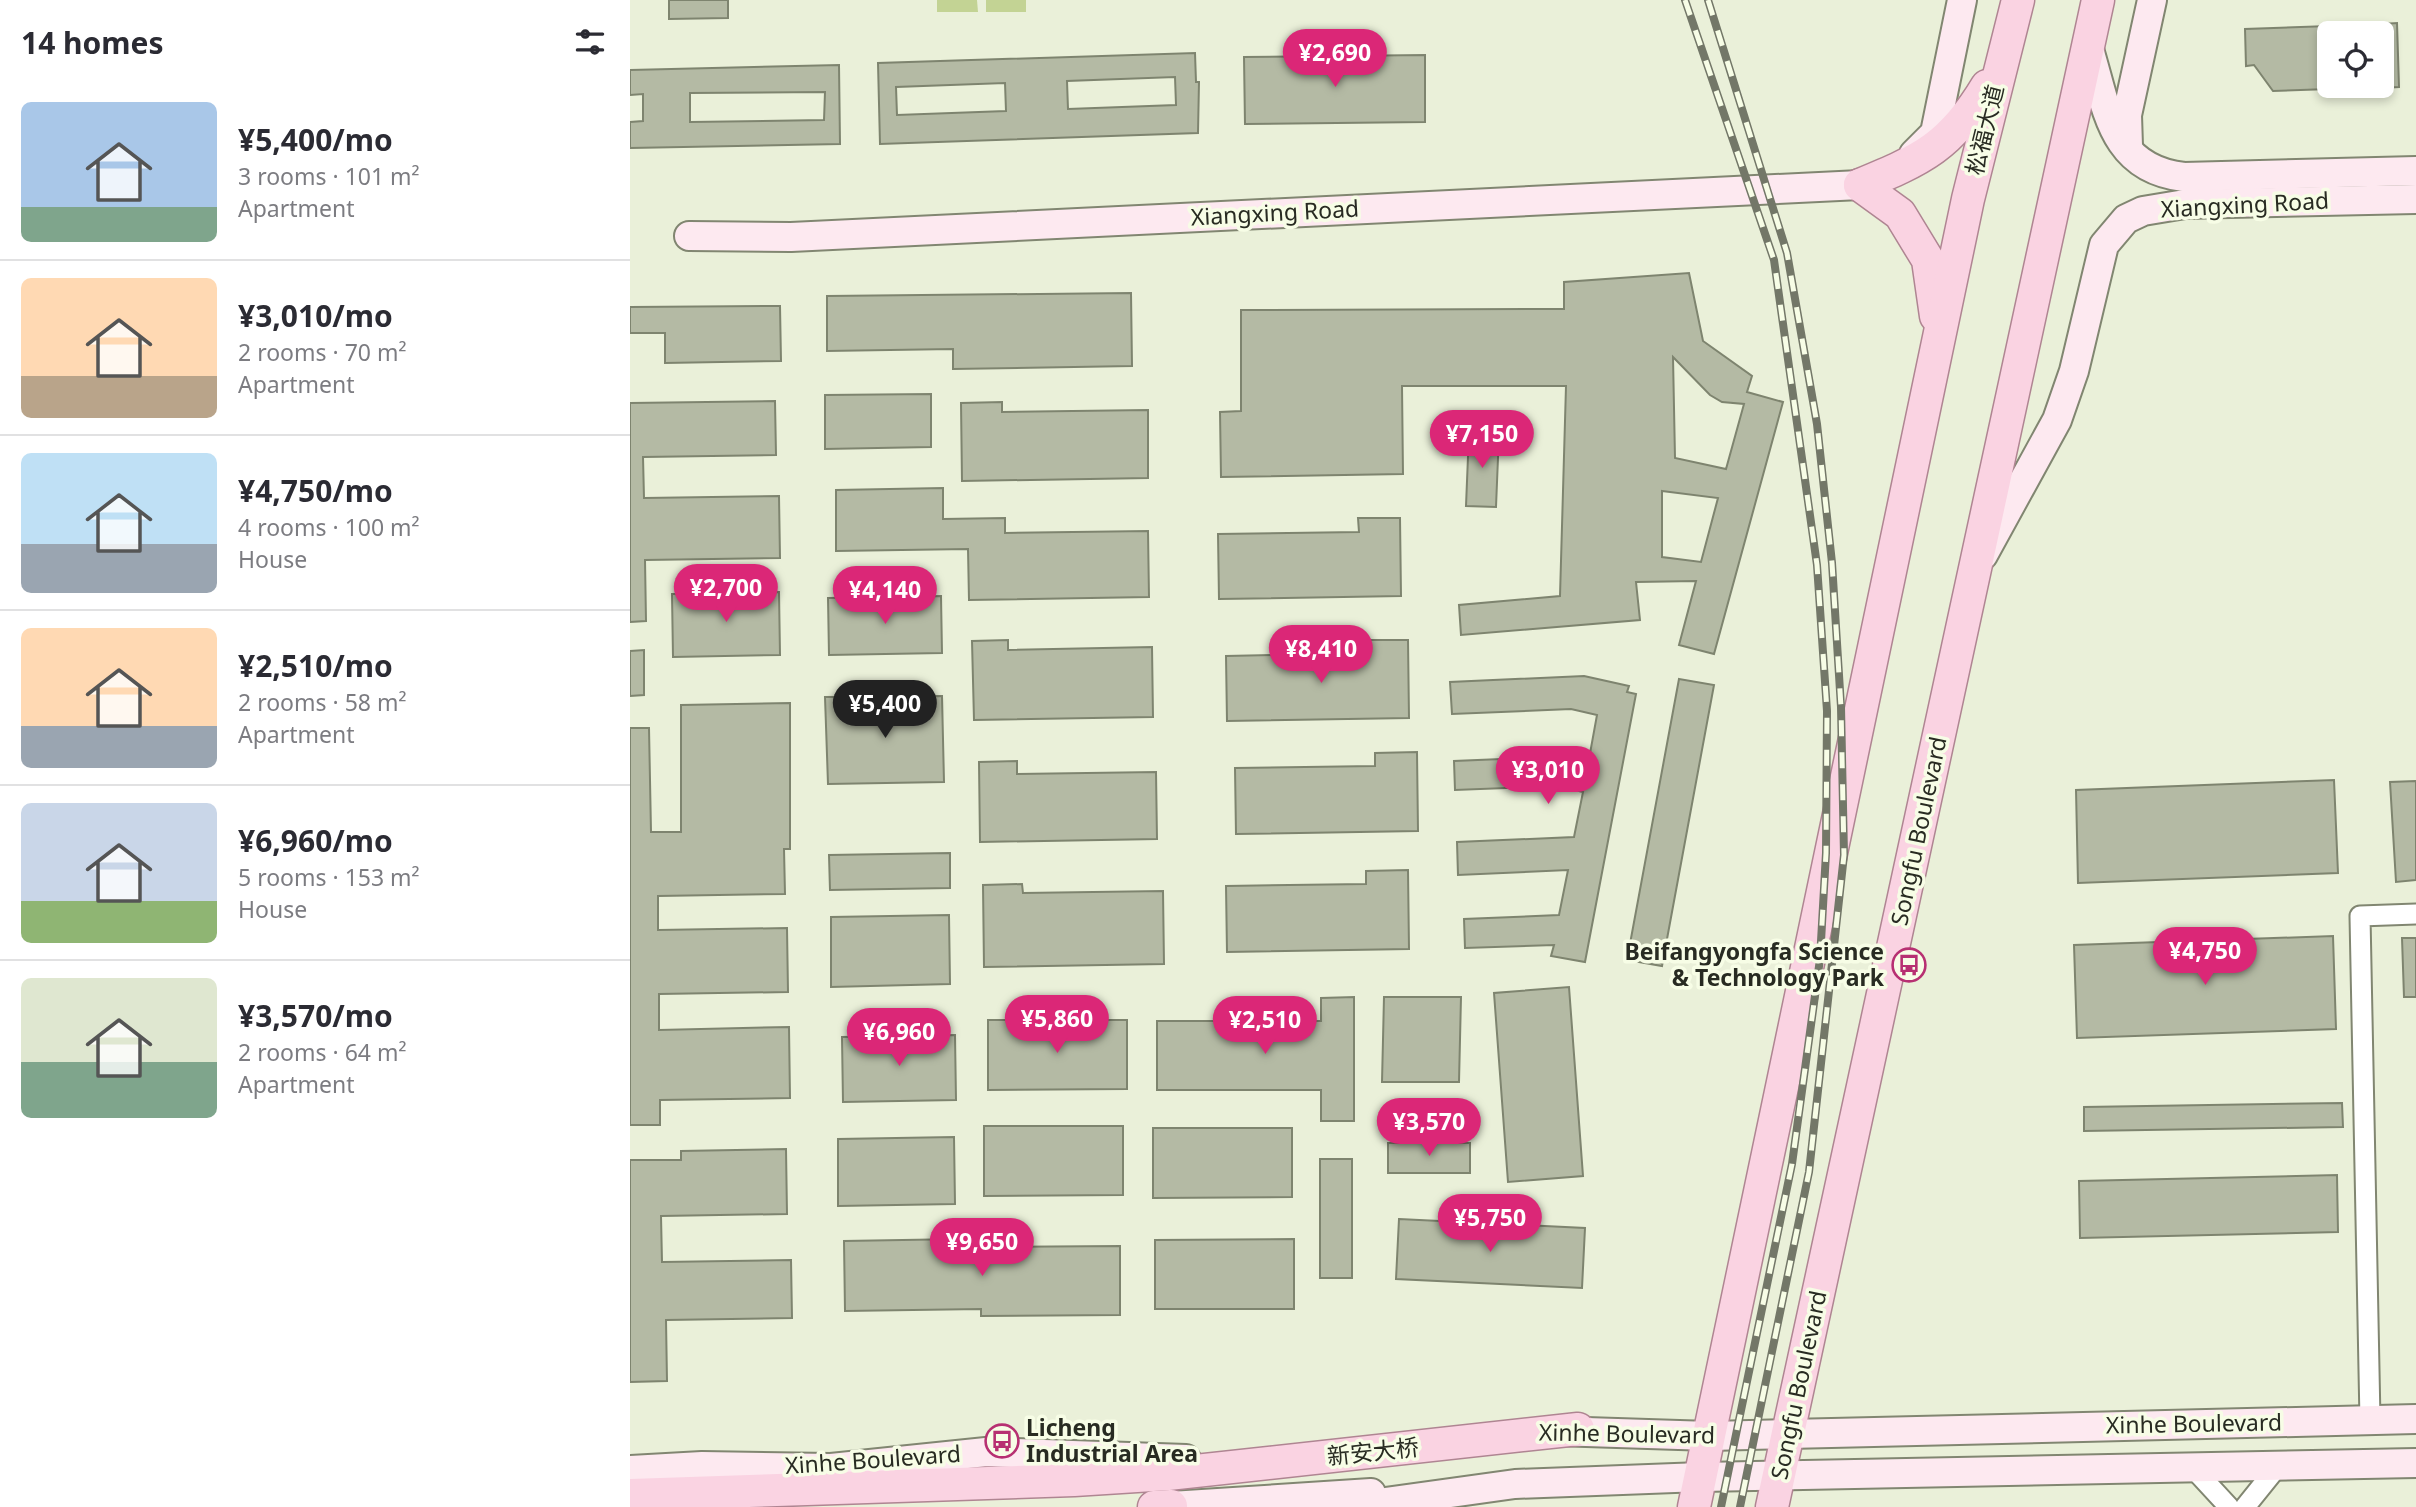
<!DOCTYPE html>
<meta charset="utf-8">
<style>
:root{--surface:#fff;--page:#f2f2f3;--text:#2b2b33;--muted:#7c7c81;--line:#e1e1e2;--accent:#db2777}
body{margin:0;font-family:"Noto Sans","Noto Sans SC",sans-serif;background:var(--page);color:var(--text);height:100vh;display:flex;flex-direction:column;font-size:26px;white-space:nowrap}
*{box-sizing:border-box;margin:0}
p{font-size:23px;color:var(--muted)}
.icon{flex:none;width:38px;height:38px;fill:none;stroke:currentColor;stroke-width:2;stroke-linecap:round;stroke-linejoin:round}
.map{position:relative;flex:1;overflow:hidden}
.sheet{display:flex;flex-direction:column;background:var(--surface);width:630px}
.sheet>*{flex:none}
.fabs{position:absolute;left:1687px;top:21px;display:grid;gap:14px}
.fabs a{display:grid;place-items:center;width:77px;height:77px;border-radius:10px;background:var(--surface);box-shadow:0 4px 10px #0003;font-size:35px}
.price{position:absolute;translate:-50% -60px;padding:0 16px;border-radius:24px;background:var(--accent);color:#fff;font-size:23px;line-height:46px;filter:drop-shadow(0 2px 4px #0008)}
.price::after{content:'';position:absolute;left:50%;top:42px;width:21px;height:16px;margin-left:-10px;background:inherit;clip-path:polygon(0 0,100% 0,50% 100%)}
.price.selected{background:#222;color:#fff}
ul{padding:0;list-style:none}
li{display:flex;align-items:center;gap:21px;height:175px;padding:0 21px}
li+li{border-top:2px solid var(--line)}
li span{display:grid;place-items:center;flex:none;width:196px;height:140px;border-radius:10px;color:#555}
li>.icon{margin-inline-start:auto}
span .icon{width:84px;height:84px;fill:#fffc;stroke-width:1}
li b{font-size:30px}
h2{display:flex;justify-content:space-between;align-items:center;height:84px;padding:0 21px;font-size:30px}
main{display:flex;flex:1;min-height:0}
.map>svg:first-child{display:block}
.green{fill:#c3d394}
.building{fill:#b4baa4;stroke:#7e846f;stroke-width:2;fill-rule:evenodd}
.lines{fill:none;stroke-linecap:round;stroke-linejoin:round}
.street-casing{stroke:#818671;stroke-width:23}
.secondary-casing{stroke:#818671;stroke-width:32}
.primary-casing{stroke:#af8592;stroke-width:35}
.street{stroke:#fff;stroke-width:19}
.secondary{stroke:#fde9f0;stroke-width:28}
.primary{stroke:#fad3e2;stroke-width:32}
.rail-casing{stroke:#737768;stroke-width:8}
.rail{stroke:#f7fde6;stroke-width:5;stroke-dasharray:16;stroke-linecap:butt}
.labels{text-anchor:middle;stroke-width:7;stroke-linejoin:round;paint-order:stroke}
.street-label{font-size:23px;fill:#282b22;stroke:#f7fde6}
.poi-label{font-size:23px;font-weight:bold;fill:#282b22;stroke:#f7fde6;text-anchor:end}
</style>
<main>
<section class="sheet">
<h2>14 homes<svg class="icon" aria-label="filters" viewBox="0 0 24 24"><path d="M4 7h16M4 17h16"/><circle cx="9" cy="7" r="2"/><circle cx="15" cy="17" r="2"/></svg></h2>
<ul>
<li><span style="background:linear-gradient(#a9c7e8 75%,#7fa58c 0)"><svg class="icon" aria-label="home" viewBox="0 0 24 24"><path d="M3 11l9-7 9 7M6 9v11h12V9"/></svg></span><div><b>¥5,400/mo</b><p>3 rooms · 101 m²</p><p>Apartment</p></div></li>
<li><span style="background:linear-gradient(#ffd9b3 70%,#b9a48a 0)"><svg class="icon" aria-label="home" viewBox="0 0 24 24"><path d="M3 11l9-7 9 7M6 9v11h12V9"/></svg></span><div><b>¥3,010/mo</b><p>2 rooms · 70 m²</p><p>Apartment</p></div></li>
<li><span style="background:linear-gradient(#bfe0f5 65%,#9aa5b1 0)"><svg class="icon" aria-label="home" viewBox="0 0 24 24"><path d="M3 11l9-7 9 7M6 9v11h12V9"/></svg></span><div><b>¥4,750/mo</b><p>4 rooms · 100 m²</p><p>House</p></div></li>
<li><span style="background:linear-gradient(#ffd9b3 70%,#9aa5b1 0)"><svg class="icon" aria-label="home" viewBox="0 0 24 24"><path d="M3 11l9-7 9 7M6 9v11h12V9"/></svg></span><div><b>¥2,510/mo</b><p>2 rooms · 58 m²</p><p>Apartment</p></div></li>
<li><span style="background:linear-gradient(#c9d6e8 70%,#8fb573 0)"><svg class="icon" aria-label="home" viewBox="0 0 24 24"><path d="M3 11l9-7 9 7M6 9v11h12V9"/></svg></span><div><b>¥6,960/mo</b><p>5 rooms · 153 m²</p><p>House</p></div></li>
<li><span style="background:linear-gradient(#dfe7d0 60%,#7fa58c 0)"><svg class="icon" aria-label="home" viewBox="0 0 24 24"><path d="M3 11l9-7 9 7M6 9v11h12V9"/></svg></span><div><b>¥3,570/mo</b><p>2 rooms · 64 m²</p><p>Apartment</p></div></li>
</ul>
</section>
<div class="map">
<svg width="1786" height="1507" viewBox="0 0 1786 1507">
<rect width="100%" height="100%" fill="#eaf0d9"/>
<g class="green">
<polygon points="307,0 347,0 348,12 307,12"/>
<rect x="356" y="0" width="40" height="12"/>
</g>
<g class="building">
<polygon points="39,0 98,0 98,18 39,19"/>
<polygon points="1767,23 1769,87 1752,88 1752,24"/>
<polygon points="1699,26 1699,89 1643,91 1624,65 1616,66 1615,29"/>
<path d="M565 53 566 82H569L568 133 250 144 248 63ZM545 77 546 105 438 109 437 81ZM375 83 376 111 267 115 266 87Z"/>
<polygon points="795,55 795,122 615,124 614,57"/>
<path d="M209 65 210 144 0 148V122L13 121V94L0 95V70ZM195 92 194 120 60 122V93Z"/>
<path d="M1059 273 1073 341 1122 376 1117 392 1153 402 1084 654 1049 645 1066 581 1006 582 1010 620 831 635 829 605 930 596 936 386H772L773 474 591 477 590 412 611 411V310L934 309V282ZM1043 357 1080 395 1092 402 1114 404 1096 469 1045 458ZM1032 491 1088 498 1071 562 1032 557Z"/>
<polygon points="501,293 502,366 323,369 323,349 197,351 197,296"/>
<polygon points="150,306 151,361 35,363 35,333 0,333 0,307"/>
<polygon points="301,394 301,447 195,449 195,395"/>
<polygon points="145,401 146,455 13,457 14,498 149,496 150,558 15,560 16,621 0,622 0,403"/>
<polygon points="372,402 372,412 518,410 518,478 332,481 331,403"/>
<polygon points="839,432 869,433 866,507 836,506"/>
<polygon points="313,488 313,519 375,518 375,533 518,531 519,597 339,600 338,549 206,551 206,490"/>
<polygon points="728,518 770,518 771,596 589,599 588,534 729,532"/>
<polygon points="149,592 150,655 43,657 42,594"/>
<polygon points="311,596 312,653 199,655 198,598"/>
<polygon points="378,640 378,650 522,647 523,717 344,720 342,641"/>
<polygon points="736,640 778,640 779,718 597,721 596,656 736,653"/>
<polygon points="14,650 14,695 0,696 0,651"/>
<polygon points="954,676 999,686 997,692 1006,694 955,962 921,956 924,945 835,948 834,919 929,915 938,870 828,875 827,842 944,837 953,792 928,786 825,790 824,761 944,756 959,759 967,715 941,709 822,714 820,682"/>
<polygon points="1049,679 1084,685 1032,966 997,960"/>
<polygon points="312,696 314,782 198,784 195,697"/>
<polygon points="160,703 160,849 154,849 155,894 28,896 28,930 157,928 158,992 29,994 29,1030 159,1027 160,1098 30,1100 30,1125 0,1125 0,728 19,728 21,832 51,832 51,705"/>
<polygon points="787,752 788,831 606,834 605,768 745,766 745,753"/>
<polygon points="387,761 387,774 526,772 527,839 350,842 349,762"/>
<polygon points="1704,780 1708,873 1448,883 1446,790"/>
<polygon points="1786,781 1786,880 1766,882 1760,782"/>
<polygon points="320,853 320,888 200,890 199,855"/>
<polygon points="778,870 779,949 597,952 596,886 736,884 736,871"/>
<polygon points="392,884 393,893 533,891 534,964 354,967 353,885"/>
<polygon points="319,915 320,984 201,987 201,917"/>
<polygon points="1703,936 1706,1029 1447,1038 1444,945"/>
<polygon points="1772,938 1786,938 1786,997 1774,997"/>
<polygon points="939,987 953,1176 878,1182 864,993"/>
<polygon points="724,997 724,1121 691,1121 691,1090 527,1090 527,1021 691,1021 691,998"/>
<polygon points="754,997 831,997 829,1082 752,1082"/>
<polygon points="358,1020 497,1020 497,1089 358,1090"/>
<polygon points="325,1035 326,1100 213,1102 212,1037"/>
<polygon points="1712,1103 1713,1127 1454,1131 1454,1107"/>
<polygon points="354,1126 493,1126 493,1195 354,1196"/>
<polygon points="523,1128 662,1128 662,1197 523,1198"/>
<polygon points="324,1137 325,1204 208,1206 208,1139"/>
<rect x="758" y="1143" width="82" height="30"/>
<polygon points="156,1149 157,1214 31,1216 32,1262 161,1260 162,1318 36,1320 37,1381 0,1382 0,1160 51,1160 51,1151"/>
<rect x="690" y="1159" width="32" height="119"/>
<polygon points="1707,1175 1708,1232 1450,1238 1449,1181"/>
<polygon points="769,1219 955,1228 952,1288 766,1279"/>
<polygon points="331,1239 332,1247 490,1246 490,1315 351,1316 351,1309 215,1311 214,1241"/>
<polygon points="664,1239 664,1309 525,1309 525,1240"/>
</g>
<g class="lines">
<defs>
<g id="street">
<polyline points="1740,1420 1730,916 1786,914"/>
<polyline points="1563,1468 1599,1507"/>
<polyline points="1615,1507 1648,1466"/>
</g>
<g id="secondary">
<path d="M1458 46C1477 106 1480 169 1554 177L1786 171"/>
<polyline points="1498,146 1497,115 1522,0"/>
<polyline points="1284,154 1305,133 1332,0"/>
<polyline points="59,236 161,237 1230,185"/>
<polyline points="1353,555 1427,420 1444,371 1474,245 1496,219 1513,211 1555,204 1786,199"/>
<polyline points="925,1431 1080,1436 1786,1419"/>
<polyline points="0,1470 72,1466 201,1468 356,1452 556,1459"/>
<polyline points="541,1506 741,1493"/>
<polyline points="719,1507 885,1484 1071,1477 1786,1463"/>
</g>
<g id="primary">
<path d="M1230 185C1293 159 1321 146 1357 86"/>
<polyline points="1230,185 1270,214 1298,260 1306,316"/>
<polyline points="0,1495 444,1480 538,1474 948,1429"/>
<polyline points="524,1507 541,1506"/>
<polyline points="1064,1507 1338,199 1388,0"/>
<polyline points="1142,1507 1468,0"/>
</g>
</defs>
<use href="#street" class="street-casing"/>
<use href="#secondary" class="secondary-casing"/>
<use href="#primary" class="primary-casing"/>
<use href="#street" class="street"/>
<use href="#secondary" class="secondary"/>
<use href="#primary" class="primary"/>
<defs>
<g id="rail">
<polyline points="1055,0 1144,260 1187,565 1197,711 1196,853 1190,959 1162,1164 1091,1507"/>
<polyline points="1078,0 1157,253 1187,424 1202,563 1211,707 1214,855 1179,1172 1110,1507"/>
</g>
</defs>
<use href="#rail" class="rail-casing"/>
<use href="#rail" class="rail"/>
</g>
<defs>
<symbol id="bus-ring" viewBox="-11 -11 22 22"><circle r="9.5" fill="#f7fde6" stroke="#b73072" stroke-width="1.5"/><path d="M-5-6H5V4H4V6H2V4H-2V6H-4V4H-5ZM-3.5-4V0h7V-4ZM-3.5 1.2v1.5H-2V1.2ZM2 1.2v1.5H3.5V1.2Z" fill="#b73072"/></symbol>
</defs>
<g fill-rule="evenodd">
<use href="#bus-ring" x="1260" y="946" width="38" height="38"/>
<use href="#bus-ring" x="353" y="1422" width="38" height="38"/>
</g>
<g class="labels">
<g class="street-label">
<text transform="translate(1355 130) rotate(-76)" y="8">松福大道</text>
<text transform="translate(1615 205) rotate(-3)" y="8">Xiangxing Road</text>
<text transform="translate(645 213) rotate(-3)" y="8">Xiangxing Road</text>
<text transform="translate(1289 831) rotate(-78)" y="8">Songfu Boulevard</text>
<text transform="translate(1169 1385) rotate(-78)" y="8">Songfu Boulevard</text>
<text transform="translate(1564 1424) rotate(-1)" y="8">Xinhe Boulevard</text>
<text transform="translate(997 1434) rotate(1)" y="8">Xinhe Boulevard</text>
<text transform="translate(743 1452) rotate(-6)" y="8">新安大桥</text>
<text transform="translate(243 1460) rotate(-4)" y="8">Xinhe Boulevard</text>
</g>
<g class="poi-label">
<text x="1254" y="960">Beifangyongfa Science<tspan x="1254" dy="26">&amp; Technology Park</tspan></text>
<text x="396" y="1436" text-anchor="start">Licheng<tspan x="396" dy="26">Industrial Area</tspan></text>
</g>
</g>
</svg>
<div class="fabs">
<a><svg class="icon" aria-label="locate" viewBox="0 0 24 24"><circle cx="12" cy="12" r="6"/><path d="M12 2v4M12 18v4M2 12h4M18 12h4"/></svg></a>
</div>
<b class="price" style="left:705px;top:89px">¥2,690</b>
<b class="price" style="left:852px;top:470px">¥7,150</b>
<b class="price" style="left:96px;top:624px">¥2,700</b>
<b class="price" style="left:255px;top:626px">¥4,140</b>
<b class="price" style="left:691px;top:685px">¥8,410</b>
<b class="price selected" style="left:255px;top:740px">¥5,400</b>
<b class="price" style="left:918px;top:806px">¥3,010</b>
<b class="price" style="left:1575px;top:987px">¥4,750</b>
<b class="price" style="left:427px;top:1055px">¥5,860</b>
<b class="price" style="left:635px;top:1056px">¥2,510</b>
<b class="price" style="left:269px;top:1068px">¥6,960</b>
<b class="price" style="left:799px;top:1158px">¥3,570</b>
<b class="price" style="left:860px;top:1254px">¥5,750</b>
<b class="price" style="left:352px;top:1278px">¥9,650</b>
</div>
</main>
